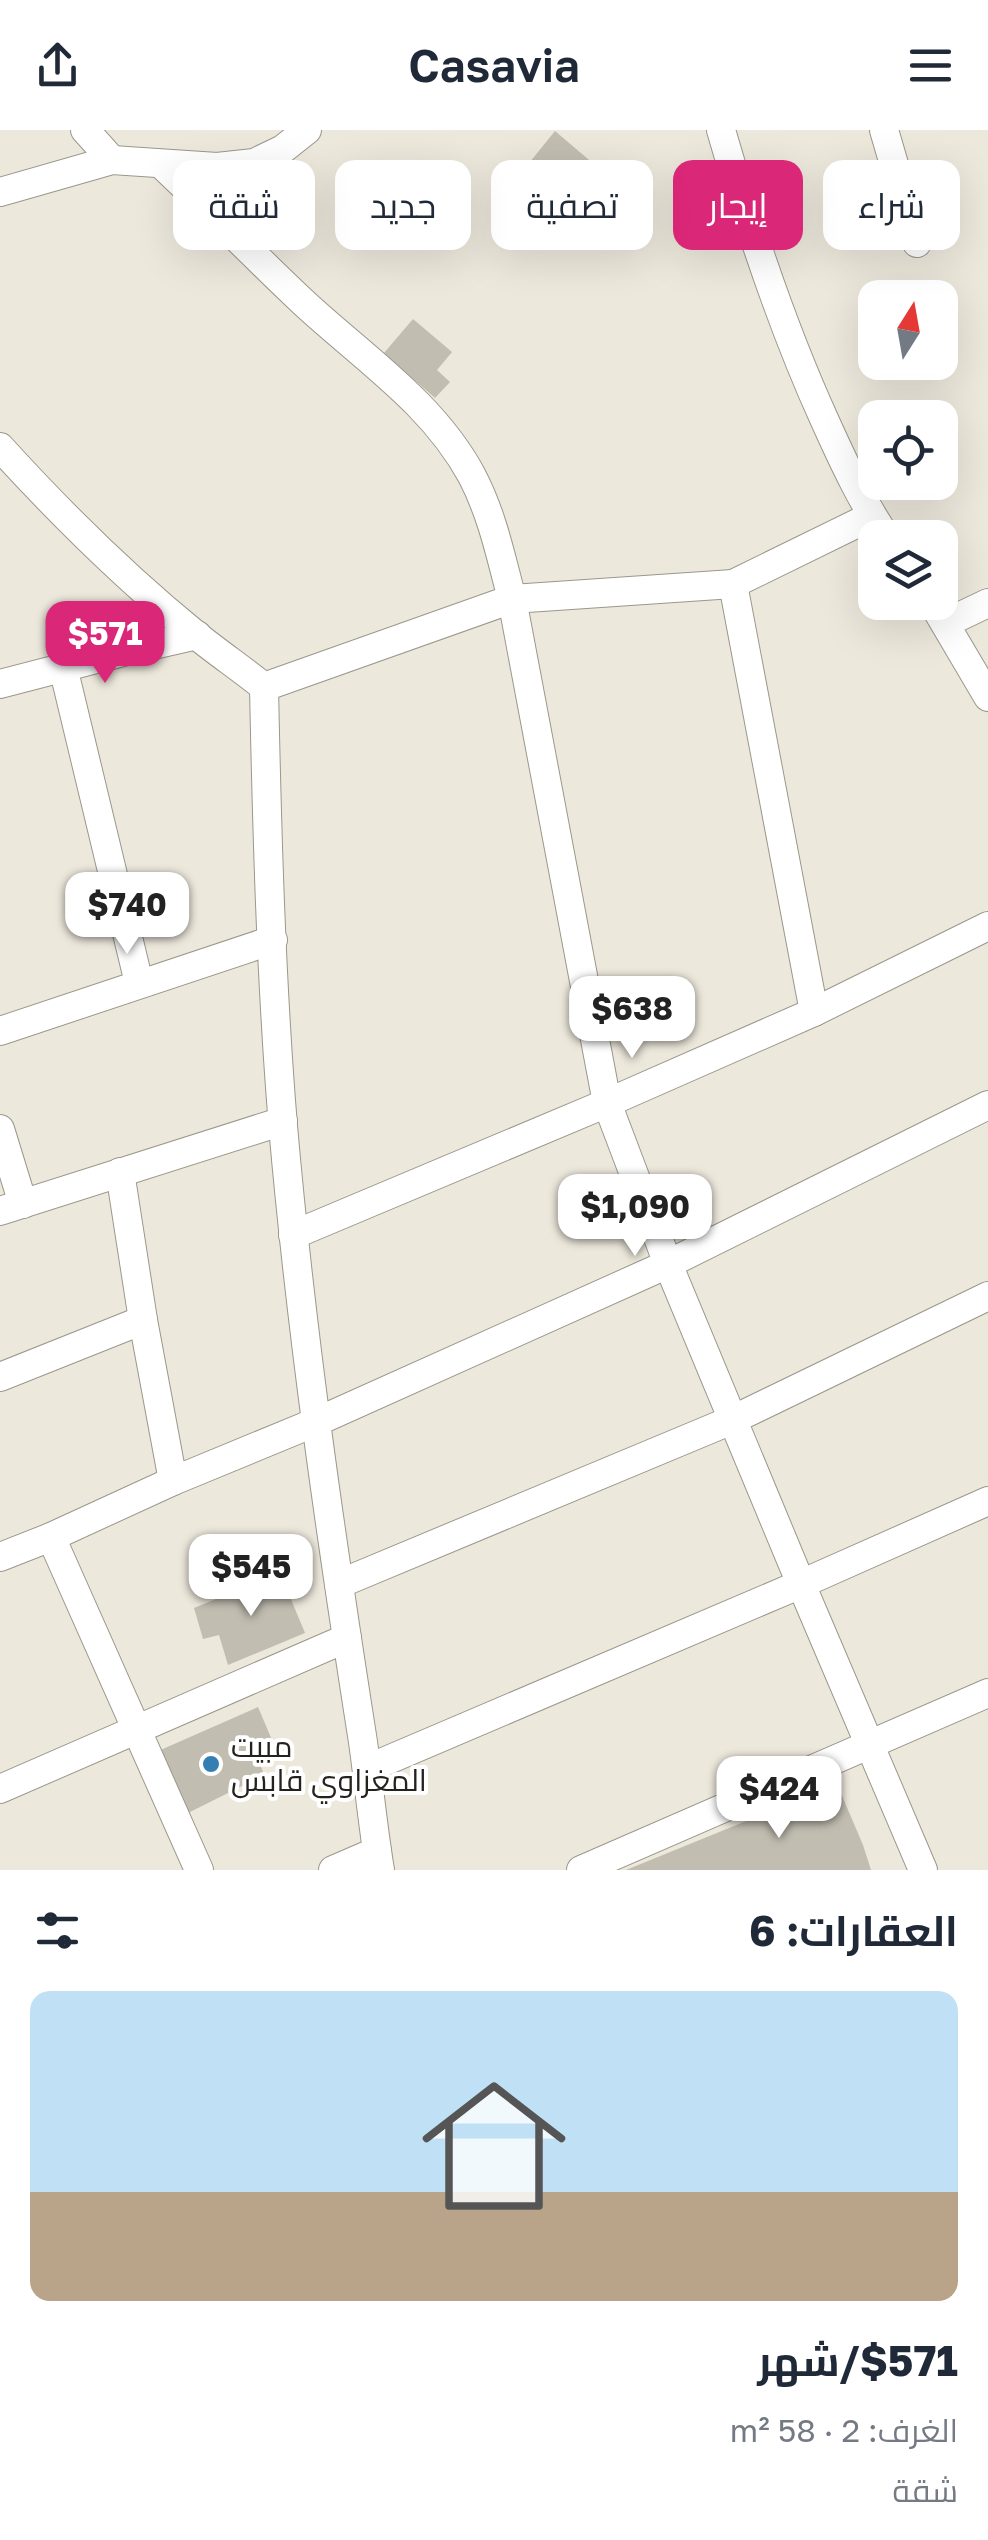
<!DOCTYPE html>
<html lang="ar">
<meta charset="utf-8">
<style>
:root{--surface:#fff;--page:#f2f2f3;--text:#1f2937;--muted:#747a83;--accent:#db2777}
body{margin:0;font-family:"Golos Text",Cairo,sans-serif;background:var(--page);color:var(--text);direction:rtl;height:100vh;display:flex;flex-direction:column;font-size:38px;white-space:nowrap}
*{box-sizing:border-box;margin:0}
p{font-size:32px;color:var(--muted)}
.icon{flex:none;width:55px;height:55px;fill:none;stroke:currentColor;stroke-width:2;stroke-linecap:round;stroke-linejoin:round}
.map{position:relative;height:1740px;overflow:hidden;direction:ltr}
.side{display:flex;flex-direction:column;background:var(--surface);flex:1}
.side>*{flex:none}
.top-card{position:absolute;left:30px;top:30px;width:930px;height:90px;direction:rtl;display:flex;gap:20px}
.needle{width:65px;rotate:11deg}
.buttons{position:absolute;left:858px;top:150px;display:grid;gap:20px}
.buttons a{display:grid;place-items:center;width:100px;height:100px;border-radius:20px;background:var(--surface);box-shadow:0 10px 40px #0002;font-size:50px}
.price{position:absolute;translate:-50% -85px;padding:0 22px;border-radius:20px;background:#fff;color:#222;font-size:32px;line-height:65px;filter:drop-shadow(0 2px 5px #0008)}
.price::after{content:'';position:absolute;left:50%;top:60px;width:30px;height:22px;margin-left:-15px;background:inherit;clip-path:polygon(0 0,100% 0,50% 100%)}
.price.current{background:var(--accent);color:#fff}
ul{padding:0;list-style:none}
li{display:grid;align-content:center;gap:20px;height:530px;padding:0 30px}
li span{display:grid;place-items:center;height:310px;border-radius:20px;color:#555}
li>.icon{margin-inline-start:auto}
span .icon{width:180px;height:180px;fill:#fffc;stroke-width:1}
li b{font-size:42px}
h2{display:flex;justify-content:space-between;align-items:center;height:120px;padding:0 30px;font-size:42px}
.tag{padding:0 35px;border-radius:20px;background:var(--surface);box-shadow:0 10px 40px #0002;font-size:35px;line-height:90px}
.tag.current{background:var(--accent);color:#fff}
header{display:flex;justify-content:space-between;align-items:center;height:130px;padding:0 30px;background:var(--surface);font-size:45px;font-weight:600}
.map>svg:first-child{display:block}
.building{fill:#c1bdb1}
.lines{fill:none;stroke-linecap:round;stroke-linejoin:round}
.minor-casing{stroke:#9b978b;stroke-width:30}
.minor{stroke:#fff;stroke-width:28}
.poi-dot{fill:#347fb2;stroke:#fff;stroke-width:4}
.labels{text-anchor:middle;stroke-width:8;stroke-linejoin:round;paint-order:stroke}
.poi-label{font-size:30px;fill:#23221d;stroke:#fff;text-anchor:start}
</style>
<header><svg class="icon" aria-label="menu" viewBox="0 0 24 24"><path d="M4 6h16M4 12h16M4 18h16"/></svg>Casavia<svg class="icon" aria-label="share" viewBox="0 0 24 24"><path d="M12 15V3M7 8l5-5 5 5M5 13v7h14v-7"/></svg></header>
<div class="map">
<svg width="988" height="1740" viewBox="0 0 988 1740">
<rect width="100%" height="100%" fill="#ede8dc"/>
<g class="building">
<polygon points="555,1 615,52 567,111 508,59"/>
<polygon points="413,189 452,222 437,240 450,252 435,268 384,223"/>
<polygon points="280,1443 305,1503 228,1535 219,1505 203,1509 194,1478"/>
<polygon points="258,1577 272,1610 255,1619 264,1645 186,1684 156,1622"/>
<polygon points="837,1654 863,1715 871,1740 626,1740"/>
</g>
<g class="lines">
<defs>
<g id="minor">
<polyline points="85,0 112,30"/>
<path d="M721 0C750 100 782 197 825 291 843 331 862 372 887 408"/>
<polyline points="884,0 917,113"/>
<path d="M161 34C209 79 255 127 303 172 362 227 433 273 472 346 492 384 501 427 512 469L607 973 668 1134 801 1454 923 1740"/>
<polyline points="0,62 112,30 217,37 254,33 283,19 307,0"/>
<path d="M0 317C60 383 127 449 196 505 218 523 242 539 264 557"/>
<polyline points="733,454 814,882"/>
<polyline points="932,472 988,567"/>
<polyline points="946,493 988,473"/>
<polyline points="63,537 139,853"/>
<polyline points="0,554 131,520 197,505"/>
<path d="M264 557C267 703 271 850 283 996 301 1202 331 1408 363 1612 369 1655 373 1698 380 1740"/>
<polyline points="264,557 512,469 733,454 872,386"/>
<polyline points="0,901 273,810"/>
<polyline points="0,999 23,1074"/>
<polyline points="120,1042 143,1190 173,1351"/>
<polyline points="0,1081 283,991"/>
<polyline points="293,1105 607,973 814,882 988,796"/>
<polyline points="0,1247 143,1190"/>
<polyline points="51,1407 199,1740"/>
<polyline points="0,1427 51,1407 173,1351 316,1292 668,1134 988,975"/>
<polyline points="339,1454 732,1290 988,1166"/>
<polyline points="367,1639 801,1454 988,1371"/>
<polyline points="0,1659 347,1508"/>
<polyline points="333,1740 377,1721"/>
<polyline points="581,1740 988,1563"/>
</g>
</defs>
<use href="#minor" class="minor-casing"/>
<use href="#minor" class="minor"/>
</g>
<circle class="poi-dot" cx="211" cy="1634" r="10"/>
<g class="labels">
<g class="poi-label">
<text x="231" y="1627">مبيت<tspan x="231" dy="34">المغزاوي قابس</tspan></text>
</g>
</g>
</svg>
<div class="buttons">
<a><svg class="needle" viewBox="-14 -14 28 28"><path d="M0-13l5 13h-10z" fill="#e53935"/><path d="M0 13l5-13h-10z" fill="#747a83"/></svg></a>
<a><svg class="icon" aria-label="locate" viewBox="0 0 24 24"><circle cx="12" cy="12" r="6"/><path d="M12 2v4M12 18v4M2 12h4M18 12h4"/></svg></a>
<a><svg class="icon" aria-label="layers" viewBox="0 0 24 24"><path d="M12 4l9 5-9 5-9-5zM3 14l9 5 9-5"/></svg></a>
</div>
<b class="price current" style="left:105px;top:556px">$571</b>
<b class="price" style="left:127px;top:827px">$740</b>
<b class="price" style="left:632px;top:931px">$638</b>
<b class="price" style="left:635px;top:1129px">$1,090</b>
<b class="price" style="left:251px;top:1489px">$545</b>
<b class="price" style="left:779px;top:1711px">$424</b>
<div class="top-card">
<a class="tag">شراء</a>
<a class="tag current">إيجار</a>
<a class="tag">تصفية</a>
<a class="tag">جديد</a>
<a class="tag">شقة</a>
</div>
</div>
<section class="side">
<h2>العقارات: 6<svg class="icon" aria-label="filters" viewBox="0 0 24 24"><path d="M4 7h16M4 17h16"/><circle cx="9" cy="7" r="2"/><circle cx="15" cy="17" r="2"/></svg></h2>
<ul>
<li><span style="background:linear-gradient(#bfe0f5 65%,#b9a48a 0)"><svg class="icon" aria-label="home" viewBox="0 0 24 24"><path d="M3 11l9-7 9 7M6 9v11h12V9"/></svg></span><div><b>$571/شهر</b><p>الغرف: 2 · 58 m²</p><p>شقة</p></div></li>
</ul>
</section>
